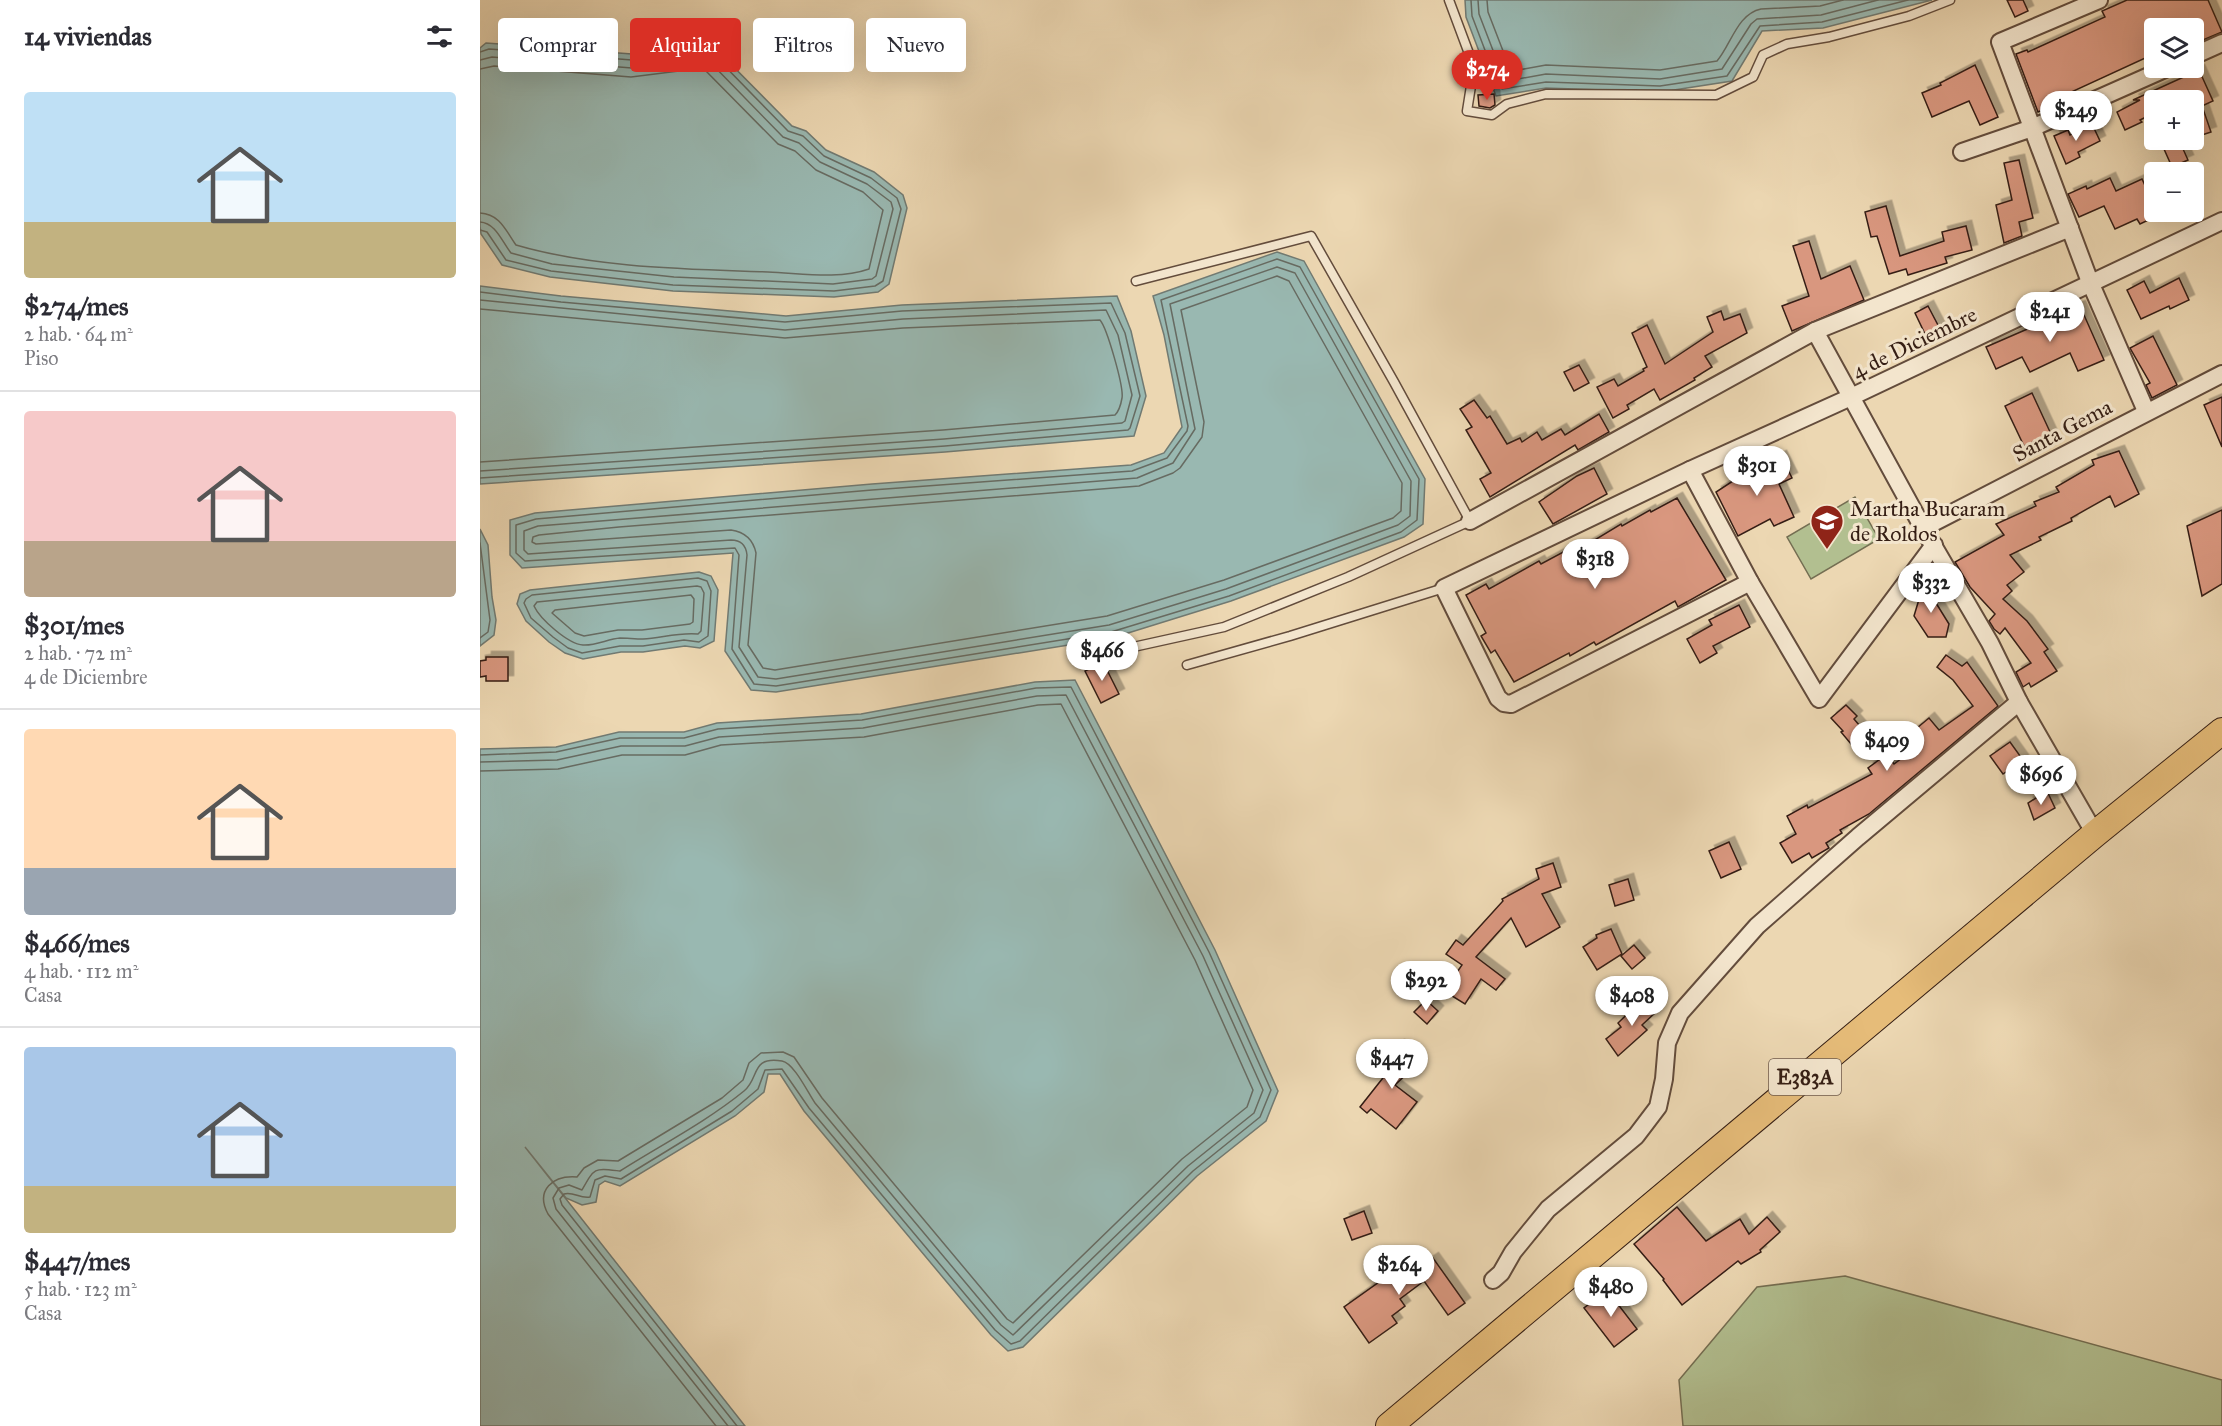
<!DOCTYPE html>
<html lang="es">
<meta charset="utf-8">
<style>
:root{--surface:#fff;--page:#f2f2f3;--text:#2b2b33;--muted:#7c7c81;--line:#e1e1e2;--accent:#d93025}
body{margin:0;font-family:"IM FELL Great Primer",serif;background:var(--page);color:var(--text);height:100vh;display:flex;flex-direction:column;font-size:22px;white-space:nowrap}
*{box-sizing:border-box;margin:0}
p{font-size:20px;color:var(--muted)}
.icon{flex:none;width:33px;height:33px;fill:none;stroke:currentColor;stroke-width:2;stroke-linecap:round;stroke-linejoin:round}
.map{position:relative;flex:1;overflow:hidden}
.details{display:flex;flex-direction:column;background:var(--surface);width:480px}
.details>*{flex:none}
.top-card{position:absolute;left:18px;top:18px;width:570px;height:54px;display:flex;gap:12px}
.controls{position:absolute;left:1664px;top:18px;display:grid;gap:12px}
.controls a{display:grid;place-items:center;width:60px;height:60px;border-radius:6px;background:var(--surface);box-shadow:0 6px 24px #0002;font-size:30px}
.price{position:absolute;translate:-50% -51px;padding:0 14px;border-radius:21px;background:#fff;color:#222;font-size:20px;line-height:39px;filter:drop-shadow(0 2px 3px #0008)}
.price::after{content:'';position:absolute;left:50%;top:36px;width:18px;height:14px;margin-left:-9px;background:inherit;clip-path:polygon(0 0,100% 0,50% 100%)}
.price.active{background:var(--accent);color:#fff}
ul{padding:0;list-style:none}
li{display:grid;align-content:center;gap:12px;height:318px;padding:0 24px}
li+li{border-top:2px solid var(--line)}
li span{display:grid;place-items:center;height:186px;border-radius:6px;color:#555}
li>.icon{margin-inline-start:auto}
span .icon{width:108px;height:108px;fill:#fffc;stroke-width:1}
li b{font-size:26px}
h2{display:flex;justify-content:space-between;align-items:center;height:72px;padding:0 24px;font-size:26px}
.pill{padding:0 21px;border-radius:6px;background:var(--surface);box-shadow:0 6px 24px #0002;font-size:21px;line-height:54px}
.pill.active{background:var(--accent);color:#fff}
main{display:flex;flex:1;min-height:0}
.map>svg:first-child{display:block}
.green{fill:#b2bf90;stroke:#746e52;stroke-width:1.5}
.water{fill:#99b8b1;stroke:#717a72;stroke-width:1.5}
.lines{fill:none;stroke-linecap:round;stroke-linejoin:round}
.shore{stroke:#676b62;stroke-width:1.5}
.building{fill:#d9977f;stroke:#351e14;stroke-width:1.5;filter:url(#shadow)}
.service-casing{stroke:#634c3c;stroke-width:11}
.minor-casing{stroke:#634c3c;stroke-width:20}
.primary-casing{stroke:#351e14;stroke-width:28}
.service{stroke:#f3e5cd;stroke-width:8}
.minor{stroke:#f3e5cd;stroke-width:16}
.primary{stroke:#e6bc79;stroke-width:26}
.labels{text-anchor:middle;stroke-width:6;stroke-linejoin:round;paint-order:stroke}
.shield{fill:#f3e5cd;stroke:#6e5a4c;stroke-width:1.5}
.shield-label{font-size:21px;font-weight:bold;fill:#351e14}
.street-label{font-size:22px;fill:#351e14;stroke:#f3e5cd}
.poi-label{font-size:22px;fill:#351e14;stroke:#f3e5cd;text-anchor:start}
</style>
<main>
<section class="details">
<h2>14 viviendas<svg class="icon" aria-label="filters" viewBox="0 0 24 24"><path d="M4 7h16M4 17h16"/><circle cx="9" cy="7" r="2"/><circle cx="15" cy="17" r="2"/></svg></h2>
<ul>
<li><span style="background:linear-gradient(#bfe0f5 70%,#c2b280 0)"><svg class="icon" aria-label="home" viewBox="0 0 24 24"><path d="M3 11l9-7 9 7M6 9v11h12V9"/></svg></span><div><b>$274/mes</b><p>2 hab. · 64 m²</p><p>Piso</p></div></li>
<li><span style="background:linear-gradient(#f6c9c9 70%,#b9a48a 0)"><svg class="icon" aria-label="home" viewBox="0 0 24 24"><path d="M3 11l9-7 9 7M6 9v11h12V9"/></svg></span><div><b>$301/mes</b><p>2 hab. · 72 m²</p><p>4 de Diciembre</p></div></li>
<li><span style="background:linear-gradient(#ffd9b3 75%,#9aa5b1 0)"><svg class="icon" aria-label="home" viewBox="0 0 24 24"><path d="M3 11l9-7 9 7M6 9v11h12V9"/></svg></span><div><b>$466/mes</b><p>4 hab. · 112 m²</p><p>Casa</p></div></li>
<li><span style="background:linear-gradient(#a9c7e8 75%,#c2b280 0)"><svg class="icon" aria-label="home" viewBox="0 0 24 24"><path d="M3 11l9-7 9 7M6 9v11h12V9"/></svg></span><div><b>$447/mes</b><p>5 hab. · 123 m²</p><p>Casa</p></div></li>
</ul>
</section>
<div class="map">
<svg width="1742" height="1426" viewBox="0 0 1742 1426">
<defs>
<filter id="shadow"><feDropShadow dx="5.5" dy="-5.5" stdDeviation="0" flood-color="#0004"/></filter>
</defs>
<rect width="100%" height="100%" fill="#ecd7b2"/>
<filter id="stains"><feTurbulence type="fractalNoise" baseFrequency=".00333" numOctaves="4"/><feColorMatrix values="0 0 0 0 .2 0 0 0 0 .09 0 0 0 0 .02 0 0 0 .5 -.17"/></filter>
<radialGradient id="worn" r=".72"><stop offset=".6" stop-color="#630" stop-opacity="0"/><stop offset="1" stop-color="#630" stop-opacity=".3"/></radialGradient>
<g class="green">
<polygon points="1375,497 1399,539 1331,579 1307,537"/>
<polygon points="1365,1276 1742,1380 1742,1426 1203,1426 1199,1380 1277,1287"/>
</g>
<g class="water">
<polygon points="985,0 1452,0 1343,28 1282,31 1252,81 1181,92 1066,88 1016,96 986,17"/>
<polygon points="6,43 152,54 231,44 312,126 326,131 346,150 394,172 423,195 427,208 409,284 398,292 354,297 193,291 70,277 22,265 1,234 0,226 0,48"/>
<polygon points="797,252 824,261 945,479 943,524 924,537 751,601 632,638 296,692 271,690 245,651 253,553 42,568 30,555 30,520 55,513 392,484 651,465 684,453 702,427 684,335 673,296"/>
<polygon points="0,286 81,296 306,316 422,305 637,296 651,331 666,396 654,436 465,452 0,484"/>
<polygon points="0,529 8,545 12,597 16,620 14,635 0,646"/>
<polygon points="219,572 231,576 238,590 234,641 220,648 205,646 163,652 141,652 103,659 85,653 69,642 46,621 37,604 40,594 50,590"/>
<polygon points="595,680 735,950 798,1091 786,1121 717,1176 543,1347 528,1351 511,1335 324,1111 300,1074 288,1074 284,1092 255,1116 140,1186 125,1181 119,1185 116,1202 102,1205 86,1198 45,1147 265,1426 0,1426 0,749 76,747 139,732 204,732 237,723 381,714 555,682"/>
</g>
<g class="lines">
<g class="shore">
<polyline points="991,0 992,16 1019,87 1022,89 1066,82 1180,86 1247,76 1280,26 1342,22 1428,0"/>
<polyline points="998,0 999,14 1024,79 1027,81 1066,74 1180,79 1242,69 1271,24 1277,19 1341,15 1398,0"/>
<path d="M1007 0 1008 12 1030 69 1033 71 1066 65 1180 70 1237 61C1251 45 1257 14 1281 9L1340 6 1363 0"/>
<polyline points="0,52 9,49 152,60 229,50 308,131 323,136 344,156 391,178 417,198 421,209 403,281 395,286 354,291 193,285 71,271 26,260 7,232 0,230"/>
<path d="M0 60 12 57 152 68 226 58 303 137 319 143 340 162 387 184 411 202 413 209 396 276 392 279 353 284 194 277 72 264 31 253C22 242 16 223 0 222"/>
<path d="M0 69 14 66 151 77 223 68 298 144 315 151 336 170 383 192 403 210 389 269C358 280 320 273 288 272 206 269 115 268 36 245 26 231 20 214 0 213"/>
<polygon points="797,259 820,267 939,479 937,520 921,532 749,596 631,632 296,686 274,684 252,649 259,555 255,548 45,561 36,553 36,525 56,519 392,490 652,471 687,458 707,431 708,426 681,300"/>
<path d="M797 267 815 273 931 481 930 516 918 525 746 589 629 625 296 679 278 677 259 647 267 555C266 545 260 540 251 540L48 554 44 550V531L58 526 657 478 693 463 715 429 690 304Z"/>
<path d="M797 276 809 281 922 483 921 511 913 518 744 580 627 616 295 670 283 668 268 645 276 553C273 539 265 532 251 530L56 544 52 542 53 537 59 535 139 527 659 486 693 473 700 468 722 437 724 422 701 310Z"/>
<polyline points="0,292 81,302 305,322 422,311 631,303 645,333 660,396 650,428 648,430 465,446 0,478"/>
<polyline points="0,300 305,330 423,319 626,310 638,335 652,395 645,421 642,423 464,439 0,471"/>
<path d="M0 309 305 338 423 328 620 320C627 328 644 387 642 398 641 404 639 411 635 415L463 430 0 462"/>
<polyline points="0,543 10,620 8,632 0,638"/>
<polygon points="218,578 227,581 231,591 228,636 219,642 204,640 163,646 140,646 102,653 88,648 73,637 51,618 44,603 46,599 52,595"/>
<path d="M217 586 221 587 224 593 221 631 218 634C199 632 181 638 163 639 155 639 147 638 140 638 128 639 115 646 103 645 88 644 60 619 54 606L57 602Z"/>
<polygon points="211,595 214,599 213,622 210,624 162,630 138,630 104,636 95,633 72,613 75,610"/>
<path d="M0 755 76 752 140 738H204L238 729 382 720 556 688 591 687 729 952 791 1090 780 1117 713 1171 540 1341 531 1344 515 1330 329 1108 302 1069 285 1070 278 1089 252 1111 141 1179 125 1176 115 1180 110 1197C100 1199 93 1191 84 1194L80 1199 82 1205 257 1426"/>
<path d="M0 762 77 760 141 746H205L239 737 383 728 557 696 586 695 723 956 783 1090 774 1113 708 1166 533 1335 521 1325 335 1103C328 1093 314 1063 302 1061 270 1056 280 1078 264 1091 226 1122 181 1145 140 1171 114 1168 115 1167 102 1190L89 1185 79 1188 73 1198 76 1209 248 1426"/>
<path d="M0 771 78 769 142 755H205L241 745 384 737 558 705 581 704 715 960 773 1090 767 1107 702 1159 533 1323 527 1319 342 1098 314 1057 303 1052 281 1053 269 1063 263 1080 242 1098 138 1161 118 1160 104 1168 97 1177C73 1175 55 1190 68 1214L236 1426"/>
</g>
</g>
<g class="building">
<polygon points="1527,0 1543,0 1548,11 1535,17"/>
<polygon points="1647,0 1728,0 1742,32 1723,40 1717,28 1674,28 1674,54 1563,105 1565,109 1558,112 1536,54 1547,50 1548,52 1625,17 1622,11"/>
<polygon points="1495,65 1518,117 1500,125 1489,101 1452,117 1442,93 1461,85 1460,83"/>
<polygon points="1719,70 1733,101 1722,106 1731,132 1713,138 1713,100 1674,100 1674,113 1660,120 1662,122 1645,130 1637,112 1660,100 1653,100"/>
<polygon points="1014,94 1015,105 1010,108 999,106 998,95"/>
<polygon points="1612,124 1620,141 1598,152 1600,157 1586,164 1574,136 1588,130 1590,135"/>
<polygon points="1680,140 1699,140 1708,160 1692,167"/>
<polygon points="1539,160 1553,218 1539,222 1542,236 1524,243 1516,205 1532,200 1524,163"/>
<polygon points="1630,178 1636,191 1662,179 1674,205 1674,212 1677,212 1679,215 1660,224 1657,219 1635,229 1624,206 1599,217 1588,194 1606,186 1607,189"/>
<polygon points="1406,206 1420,256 1464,241 1462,232 1486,226 1492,250 1465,257 1467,263 1428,275 1426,269 1409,274 1397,236 1391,237 1385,212"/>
<polygon points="1329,241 1341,279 1370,266 1384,300 1312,331 1302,306 1329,296 1313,246"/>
<polygon points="1699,278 1709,300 1690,309 1689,306 1661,319 1647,290 1664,281 1670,293"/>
<polygon points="1448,306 1460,329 1446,336 1435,313"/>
<polygon points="1600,306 1624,360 1598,371 1590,353 1550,372 1542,357 1516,369 1506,347"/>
<polygon points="1241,311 1244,320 1260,314 1267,333 1225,356 1232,367 1214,378 1215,380 1180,400 1174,389 1147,405 1149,409 1133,418 1117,387 1134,379 1138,386 1164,371 1163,369 1167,367 1152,333 1167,325 1185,364 1233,332 1227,317"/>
<polygon points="1673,336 1697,385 1672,398 1666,385 1670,383 1650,348"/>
<polygon points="1099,365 1109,383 1094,391 1084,372"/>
<polygon points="1552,393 1571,434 1544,446 1525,406"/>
<polygon points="1742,397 1742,447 1724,405"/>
<polygon points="994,400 1007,418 1010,416 1027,444 1040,438 1042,442 1057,432 1062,440 1081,429 1085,435 1119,414 1129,432 1098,450 1095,445 1010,497 1000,479 1011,473 986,430 992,427 980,409"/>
<polygon points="1639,451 1659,494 1635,507 1630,496 1591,518 1592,521 1559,537 1561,540 1530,555 1544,572 1527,585 1532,591 1523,599 1547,621 1568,649 1564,652 1577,671 1551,687 1549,683 1543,687 1536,672 1551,663 1525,628 1520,634 1514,629 1509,621 1515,614 1490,587 1475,562 1524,535 1516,524 1556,506 1554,502 1579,492 1576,487 1614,465 1612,460"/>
<polygon points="1301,456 1312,478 1299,484 1314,517 1294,526 1290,519 1258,536 1236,492 1259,477"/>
<polygon points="1114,468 1127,494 1073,524 1059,502 1097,476"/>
<polygon points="1197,498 1246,580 1198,607 1195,601 1116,645 1114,642 1090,656 1089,653 1034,682 1015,650 1011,653 1001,636 1006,633 986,595 1006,584 1009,589 1059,561 1061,564 1087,550 1090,555 1141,524 1142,526 1170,510 1171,512"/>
<polygon points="1742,510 1742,584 1722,596 1707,526"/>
<polygon points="1449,582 1458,601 1456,603 1469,624 1466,637 1448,637 1434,616 1440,596 1437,589"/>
<polygon points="1259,605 1270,627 1233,646 1237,653 1220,663 1207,639 1232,625 1229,620"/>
<polygon points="1466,655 1482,666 1487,662 1518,706 1389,814 1360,830 1362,833 1346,843 1349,848 1332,858 1329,853 1312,863 1300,843 1316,834 1307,816 1327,805 1328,808 1392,774 1388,768 1407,754 1414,764 1441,744 1431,733 1449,718 1459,730 1493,706 1473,680 1457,667"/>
<polygon points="6,657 28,657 28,681 6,681 6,676 0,677 0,661 6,660"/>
<polygon points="623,662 639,694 621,703 605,671"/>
<polygon points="1366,705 1377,716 1374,719 1385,732 1371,744 1361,732 1363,731 1351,718"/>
<polygon points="1530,742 1543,760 1523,774 1510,756"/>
<polygon points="1567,791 1575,808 1554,820 1548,803"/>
<polygon points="1249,842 1261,869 1241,878 1229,851"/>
<polygon points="1073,863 1081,887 1062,894 1080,927 1046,947 1031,918 996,957 1025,979 1016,990 1001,979 985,1004 964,991 982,965 966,954 976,940 983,945 1023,901 1022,899 1059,879 1056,869"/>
<polygon points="1148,879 1154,900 1135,906 1129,885"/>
<polygon points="1131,929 1142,954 1117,970 1103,947 1117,938 1116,935"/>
<polygon points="1154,945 1165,958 1152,969 1141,956"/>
<polygon points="1165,997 1177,1011 1162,1025 1167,1030 1138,1056 1126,1039 1141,1027 1138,1023"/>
<polygon points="946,1000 958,1011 947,1024 934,1012"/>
<polygon points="919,1045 937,1064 915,1085 937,1102 916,1129 891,1109 887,1113 880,1107 910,1069 903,1061"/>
<polygon points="1197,1207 1226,1241 1260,1219 1269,1234 1287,1217 1300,1232 1280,1250 1281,1252 1261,1264 1258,1261 1202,1305 1183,1280 1184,1279 1154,1244"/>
<polygon points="884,1211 892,1233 872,1240 864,1219"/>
<polygon points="913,1255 927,1276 953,1258 985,1303 968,1315 944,1281 920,1299 925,1306 912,1316 917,1323 889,1343 864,1307 906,1277 898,1266"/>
<polygon points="1127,1290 1157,1329 1134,1347 1104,1308"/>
</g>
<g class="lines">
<defs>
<g id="service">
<polyline points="969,0 994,67 987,111 1012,115 1027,104 1066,94 1236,95 1273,77 1283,55 1307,44 1349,37 1429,16 1470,0"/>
<polyline points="617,655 744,627 868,577 990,521 914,382 831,236 656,281"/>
<polyline points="707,665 810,636 964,588"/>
</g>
<g id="minor">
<polyline points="1619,0 1520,42 1610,282 1666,411"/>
<polyline points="1713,56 1742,43"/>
<polyline points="1482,152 1552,128 1687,68"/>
<polyline points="1335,331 1443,528 1510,643 1539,702 1615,834"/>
<polyline points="1210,470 1270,582 1339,699 1454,545"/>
<polyline points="990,521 1335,331 1590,228"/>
<polyline points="1443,528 1742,374"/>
<polyline points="1270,582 1031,704 1024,703 1018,698 964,588 1210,470 1371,397 1742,221"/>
<polyline points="1013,1280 1021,1273 1033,1252 1068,1209 1156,1136 1178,1107 1184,1079 1187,1043 1200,1013 1277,926 1378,837 1539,702"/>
</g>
<polyline id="primary" points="909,1426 1615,834 1742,731"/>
</defs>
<use href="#service" class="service-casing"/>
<use href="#minor" class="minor-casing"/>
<use href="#primary" class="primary-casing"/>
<use href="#service" class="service"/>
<use href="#minor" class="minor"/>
<use href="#primary" class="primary"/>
</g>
<defs>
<symbol id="school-pin" viewBox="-11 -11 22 30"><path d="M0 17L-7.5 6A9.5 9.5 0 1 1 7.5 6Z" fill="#8f2418" stroke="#f3e5cd"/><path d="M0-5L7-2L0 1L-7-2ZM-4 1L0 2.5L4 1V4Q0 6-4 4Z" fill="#fff"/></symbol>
</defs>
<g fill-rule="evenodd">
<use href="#school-pin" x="1328" y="502" width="38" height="52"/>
</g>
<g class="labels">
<rect class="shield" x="1289" y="1059" width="72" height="36" rx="4.5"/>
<g class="shield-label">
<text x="1325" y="1084">E383A</text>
</g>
<g class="street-label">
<text transform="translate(1434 342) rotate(-26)" y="8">4 de Diciembre</text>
<text transform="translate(1582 430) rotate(-28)" y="8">Santa Gema</text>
</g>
<g class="poi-label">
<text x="1370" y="516">Martha Bucaram<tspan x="1370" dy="25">de Roldos</tspan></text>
</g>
</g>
<rect width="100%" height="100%" filter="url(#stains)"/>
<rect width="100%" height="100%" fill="url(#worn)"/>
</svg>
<div class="controls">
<a><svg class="icon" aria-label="layers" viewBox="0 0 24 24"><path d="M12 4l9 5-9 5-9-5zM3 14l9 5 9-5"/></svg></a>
<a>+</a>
<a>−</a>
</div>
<b class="price active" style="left:1007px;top:101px">$274</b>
<b class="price" style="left:1596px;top:142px">$249</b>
<b class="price" style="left:1570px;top:343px">$241</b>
<b class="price" style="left:1277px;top:497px">$301</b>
<b class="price" style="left:1115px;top:590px">$318</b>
<b class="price" style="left:1451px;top:614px">$332</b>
<b class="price" style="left:622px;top:682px">$466</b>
<b class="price" style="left:1407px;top:772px">$409</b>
<b class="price" style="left:1561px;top:806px">$696</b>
<b class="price" style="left:946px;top:1012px">$292</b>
<b class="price" style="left:1152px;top:1027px">$408</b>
<b class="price" style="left:912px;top:1090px">$447</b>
<b class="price" style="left:919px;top:1296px">$264</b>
<b class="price" style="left:1131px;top:1318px">$480</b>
<div class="top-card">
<a class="pill">Comprar</a>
<a class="pill active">Alquilar</a>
<a class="pill">Filtros</a>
<a class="pill">Nuevo</a>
</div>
</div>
</main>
